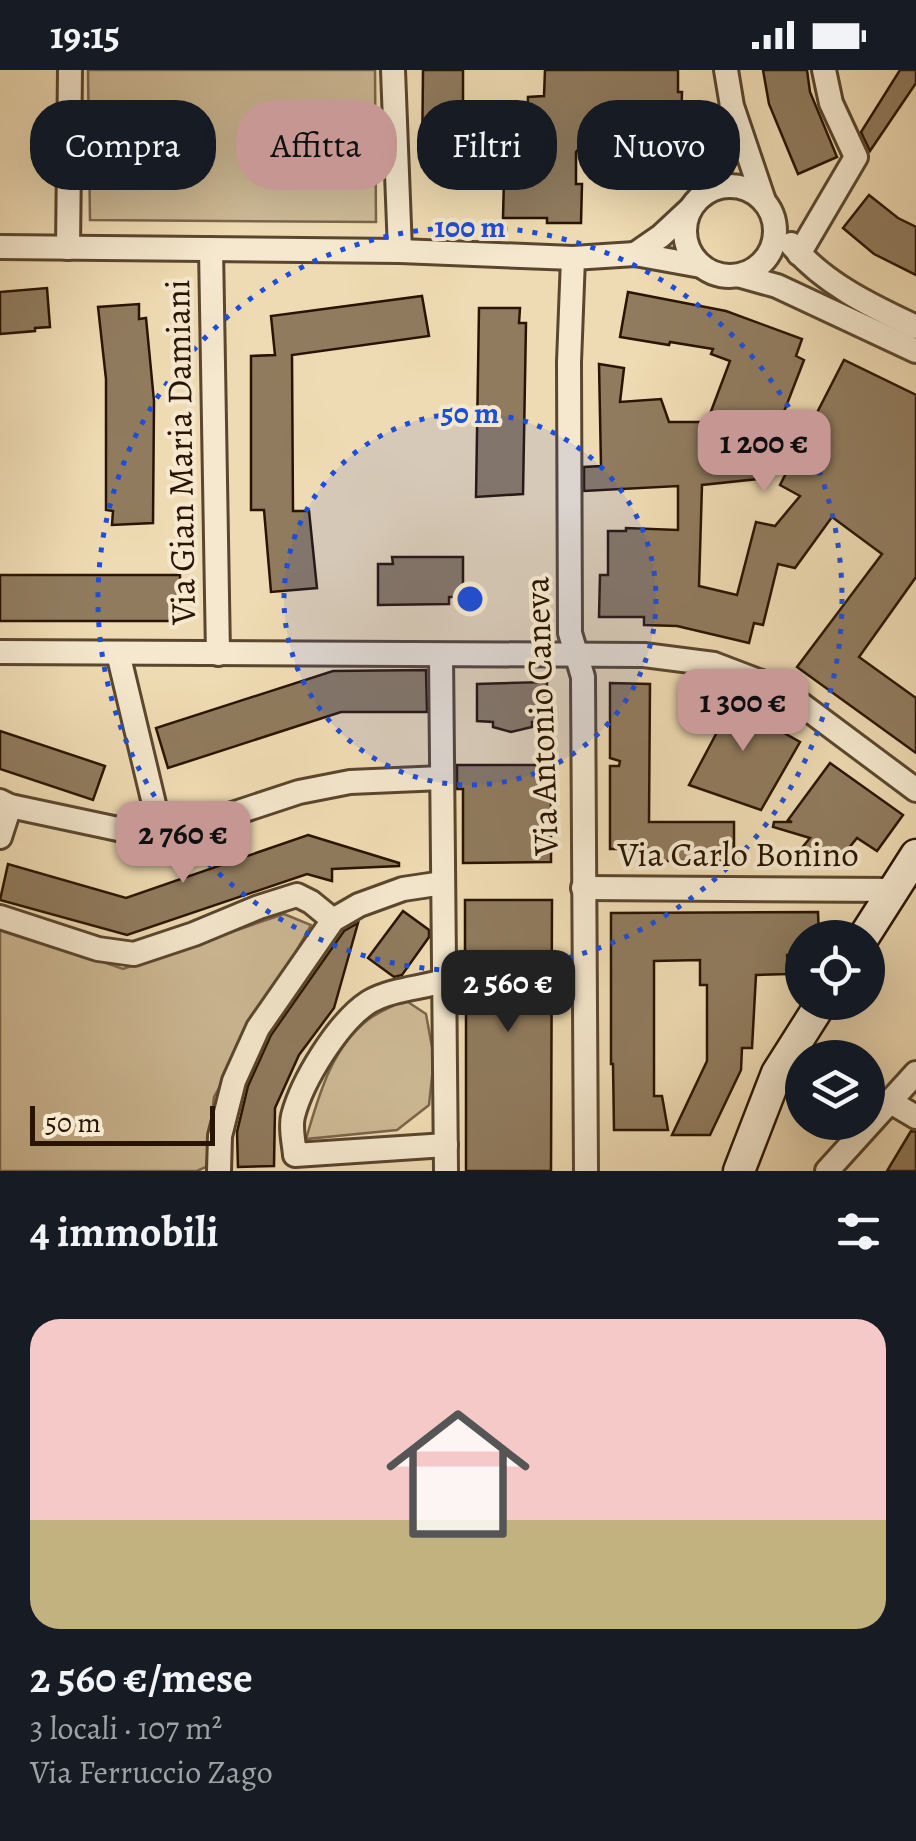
<!DOCTYPE html>
<html lang="it">
<meta charset="utf-8">
<style>
:root{--surface:#171b24;--page:#20242c;--text:#f1f3f6;--muted:#9ea1a6;--accent:#c59692}
body{margin:0;font-family:Alegreya,serif;background:var(--page);color:var(--text);height:100vh;display:flex;flex-direction:column;font-size:38px;white-space:nowrap}
*{box-sizing:border-box;margin:0}
p{font-size:32px;color:var(--muted)}
.icon{flex:none;width:55px;height:55px;fill:none;stroke:currentColor;stroke-width:2;stroke-linecap:round;stroke-linejoin:round}
.map{position:relative;height:1101px;overflow:hidden}
.details{display:flex;flex-direction:column;background:var(--surface);flex:1}
.details>*{flex:none}
.top-card{position:absolute;left:30px;top:30px;width:858px;height:90px;display:flex;gap:20px}
.tools{position:absolute;left:785px;top:850px;display:grid;gap:20px}
.tools a{display:grid;place-items:center;width:100px;height:100px;border-radius:50%;background:var(--surface);box-shadow:0 10px 40px #0002;font-size:50px}
.scale{position:absolute;left:30px;bottom:25px;width:185px;box-sizing:border-box;padding-left:10px;border:5px solid #291401;border-top:0;font-size:28px;line-height:35px;white-space:nowrap;color:#291401;-webkit-text-stroke:8px #f5e8ce;paint-order:stroke}
.price{position:absolute;translate:-50% -85px;padding:0 22px;border-radius:20px;background:var(--accent);color:#111;font-size:32px;line-height:65px;filter:drop-shadow(0 2px 5px #0008)}
.price::after{content:'';position:absolute;left:50%;top:60px;width:30px;height:22px;margin-left:-15px;background:inherit;clip-path:polygon(0 0,100% 0,50% 100%)}
.price.current{background:#222;color:#fff}
ul{padding:0;list-style:none}
li{display:grid;align-content:center;gap:20px;height:530px;padding:0 30px}
li span{display:grid;place-items:center;height:310px;border-radius:30px;color:#555}
li>.icon{margin-inline-start:auto}
span .icon{width:180px;height:180px;fill:#fffc;stroke-width:1}
li b{font-size:42px}
h2{display:flex;justify-content:space-between;align-items:center;height:120px;padding:0 30px;font-size:42px}
.chip{padding:0 35px;border-radius:40px;background:var(--surface);box-shadow:0 10px 40px #0002;font-size:35px;line-height:90px}
.chip.current{background:var(--accent);color:#111}
.status{display:flex;justify-content:space-between;align-items:center;height:70px;padding:0 50px;background:var(--surface);direction:ltr}
.status svg{height:28px;fill:currentColor}
.map>svg:first-child{display:block}
.green{fill:#cdb995;stroke:#7b664b;stroke-width:2.5}
.building{fill:#907b5e;stroke:#291401;stroke-width:2.5}
.lines{fill:none;stroke-linecap:round;stroke-linejoin:round}
.street-casing{stroke:#5a462e;stroke-width:28}
.secondary-casing{stroke:#291401;stroke-width:35}
.street{stroke:#f5e8ce;stroke-width:22}
.secondary{stroke:#f5e8ce;stroke-width:30}
.ring{fill:none;stroke:#1d4ed8;stroke-width:5;stroke-dasharray:5 10}
.labels{text-anchor:middle;stroke-width:8;stroke-linejoin:round;paint-order:stroke}
.street-label{font-size:35px;fill:#291401;stroke:#f5e8ce}
.centre{fill:#1d4ed8;stroke:#f5e8ce;stroke-width:5}
.ring-label{font-size:30px;text-anchor:middle;font-weight:bold;fill:#1d4ed8;stroke:#f5e8ce;stroke-width:8;stroke-linejoin:round;paint-order:stroke}
</style>
<div class="status"><b>19:15</b><svg viewBox="0 0 49 12"><path d="M0 12V9h3v3zM5 12V6h3v6zM10 12V3h3v9zM15 12V0h3v12zM26 1h20v11H26zM47 4h2v5h-2z"/></svg></div>
<div class="map">
<svg width="916" height="1101" viewBox="0 0 916 1101">
<rect width="100%" height="100%" fill="#efdbb3"/>
<filter id="stains"><feTurbulence type="fractalNoise" baseFrequency=".002" numOctaves="4"/><feColorMatrix values="0 0 0 0 .2 0 0 0 0 .09 0 0 0 0 .02 0 0 0 .5 -.17"/></filter>
<radialGradient id="worn" r=".72"><stop offset=".6" stop-color="#630" stop-opacity="0"/><stop offset="1" stop-color="#630" stop-opacity=".3"/></radialGradient>
<g class="green">
<polygon points="88,0 375,0 376,152 90,150"/>
<polygon points="284,844 311,855 214,1027 206,1097 197,1101 0,1101 0,856 123,899"/>
<path d="M405 930 426 944 434 988 429 1035 397 1060 306 1069C319 1025 331 978 369 949 380 941 393 936 405 930Z"/>
</g>
<g class="building">
<polygon points="423,0 463,0 463,96 422,97"/>
<polygon points="545,0 678,0 678,22 682,22 681,55 635,55 635,50 607,49 576,82 576,114 582,114 581,153 547,153 547,148 503,148 504,108 525,108 528,27 544,26"/>
<polygon points="763,0 807,0 810,22 837,87 798,104 769,34"/>
<polygon points="900,0 916,0 916,13 870,81 861,62"/>
<polygon points="869,125 898,148 916,157 916,205 874,184 843,158"/>
<polygon points="47,218 50,257 35,258 35,261 0,264 0,222"/>
<polygon points="628,222 726,241 802,269 796,286 804,290 758,409 702,415 699,516 737,525 756,452 775,456 800,426 780,415 844,290 916,325 916,507 859,587 916,628 916,683 797,597 882,484 832,447 795,498 778,494 763,555 754,553 749,573 677,556 644,555 644,547 599,547 600,505 608,505 608,461 626,461 626,458 678,460 678,416 584,421 584,397 601,396 599,294 624,298 620,332 661,329 669,352 707,352 730,291 711,284 713,279 670,272 669,275 620,267"/>
<polygon points="422,226 429,266 292,285 293,441 309,441 317,518 271,522 264,440 251,440 251,286 275,285 271,246"/>
<polygon points="139,234 139,249 146,248 154,331 153,453 112,455 113,441 106,440 106,309 98,237"/>
<polygon points="479,238 520,238 519,253 526,253 523,424 476,427"/>
<polygon points="392,487 463,487 463,527 449,527 449,534 378,535 378,494 393,494"/>
<rect x="0" y="505" width="180" height="46"/>
<polygon points="426,600 427,642 341,642 168,698 156,658 333,601"/>
<polygon points="547,612 547,652 532,652 532,657 511,662 493,657 493,652 477,651 477,614"/>
<polygon points="610,613 650,614 649,752 734,752 734,791 648,791 648,779 610,779 610,696 619,696 620,691 610,688"/>
<polygon points="700,616 744,639 745,636 781,657 779,660 800,672 761,740 689,715 724,649 693,627"/>
<polygon points="0,661 105,696 93,730 0,699"/>
<polygon points="830,693 903,745 877,781 857,768 840,789 819,791 801,779 810,768 773,757 774,752 792,752 788,750"/>
<polygon points="457,695 542,695 542,715 551,715 551,792 463,793 463,719 457,719"/>
<polygon points="308,765 399,793 399,796 332,799 332,811 307,804 127,865 0,830 8,794 126,828"/>
<polygon points="465,830 552,830 551,1101 466,1101 466,939 462,939 463,903 465,903"/>
<polygon points="403,841 429,860 429,867 402,905 394,907 368,888"/>
<polygon points="818,842 819,868 802,868 802,885 787,885 788,904 756,905 752,978 742,978 741,1000 710,1065 672,1065 707,991 707,915 700,915 700,890 654,891 654,1026 662,1026 668,1060 614,1060 613,994 611,994 611,843"/>
<polygon points="358,853 334,938 299,985 275,1038 274,1096 238,1097 237,1062 248,1016 271,965 344,861"/>
<polygon points="911,1061 916,1062 916,1101 887,1101"/>
</g>
<g class="lines">
<defs>
<g id="street">
<polyline points="393,0 400,181"/>
<polyline points="726,0 732,36 764,131"/>
<circle cx="730" cy="161" r="45"/>
<polyline points="703,125 724,72 731,39"/>
<path d="M791 174C823 213 871 236 916 257"/>
<polyline points="0,177 400,181 573,188 635,184 701,196"/>
<polyline points="68,178 70,0"/>
<polyline points="211,179 218,584"/>
<polyline points="635,184 661,166 690,139"/>
<polyline points="799,184 856,87 831,33 824,0"/>
<polyline points="573,188 569,292 570,563 583,607 586,1101"/>
<polyline points="741,206 777,216 916,281"/>
<polyline points="0,582 644,585 714,594 782,620 916,720"/>
<polyline points="118,583 160,759"/>
<polyline points="441,585 446,1101"/>
<polyline points="0,731 10,736 132,762 196,756 299,722 350,712 442,708"/>
<polyline points="0,767 10,736"/>
<polyline points="583,818 894,820"/>
<polyline points="0,847 98,879 134,884 194,864 259,837 297,825 311,832 333,850"/>
<path d="M444 911C421 918 391 919 369 932 338 952 302 1011 293 1046 290 1058 294 1073 295 1085L446 1075"/>
<polyline points="889,1031 916,1047"/>
<polyline points="219,1101 220,1066 234,1011 258,958 333,850 359,835 403,819 443,813"/>
<polyline points="827,1101 916,1003"/>
</g>
<g id="secondary">
<polyline points="863,868 916,785"/>
<polyline points="739,1101 777,1003 822,932"/>
</g>
</defs>
<use href="#street" class="street-casing"/>
<use href="#secondary" class="secondary-casing"/>
<use href="#street" class="street"/>
<use href="#secondary" class="secondary"/>
</g>
<circle cx="470" cy="529" r="186" fill="#1d4ed8" fill-opacity=".12"/>
<g class="ring">
<circle cx="470" cy="529" r="186"/>
<circle cx="470" cy="529" r="372"/>
</g>
<g class="labels">
<g class="street-label">
<text transform="translate(180 382) rotate(-91)" y="12">Via Gian Maria Damiani</text>
<text transform="translate(541 646) rotate(-92)" y="12">Via Antonio Caneva</text>
<text x="738" y="796">Via Carlo Bonino</text>
</g>
</g>
<circle cx="470" cy="529" r="15" class="centre"/>
<g class="ring-label">
<text x="470" y="167">100 m</text>
<text x="470" y="353">50 m</text>
</g>
<rect width="100%" height="100%" filter="url(#stains)"/>
<rect width="100%" height="100%" fill="url(#worn)"/>
</svg>
<div class="tools">
<a><svg class="icon" aria-label="locate" viewBox="0 0 24 24"><circle cx="12" cy="12" r="6"/><path d="M12 2v4M12 18v4M2 12h4M18 12h4"/></svg></a>
<a><svg class="icon" aria-label="layers" viewBox="0 0 24 24"><path d="M12 4l9 5-9 5-9-5zM3 14l9 5 9-5"/></svg></a>
</div>
<div class="scale">50 m</div>
<b class="price" style="left:764px;top:425px">1 200 €</b>
<b class="price" style="left:743px;top:684px">1 300 €</b>
<b class="price" style="left:183px;top:816px">2 760 €</b>
<b class="price current" style="left:508px;top:965px">2 560 €</b>
<div class="top-card">
<a class="chip">Compra</a>
<a class="chip current">Affitta</a>
<a class="chip">Filtri</a>
<a class="chip">Nuovo</a>
</div>
</div>
<section class="details">
<h2>4 immobili<svg class="icon" aria-label="filters" viewBox="0 0 24 24"><path d="M4 7h16M4 17h16"/><circle cx="9" cy="7" r="2"/><circle cx="15" cy="17" r="2"/></svg></h2>
<ul>
<li><span style="background:linear-gradient(#f6c9c9 65%,#c2b280 0)"><svg class="icon" aria-label="home" viewBox="0 0 24 24"><path d="M3 11l9-7 9 7M6 9v11h12V9"/></svg></span><div><b>2 560 €/mese</b><p>3 locali · 107 m²</p><p>Via Ferruccio Zago</p></div></li>
</ul>
</section>
